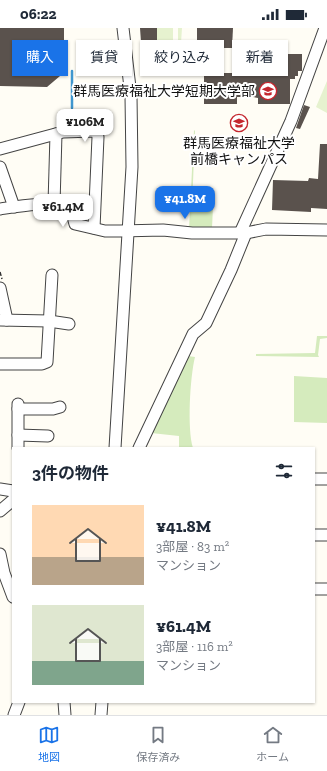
<!DOCTYPE html>
<html lang="ja">
<meta charset="utf-8">
<style>
:root{--surface:#fff;--page:#f6f6f7;--text:#1f2937;--muted:#747a83;--line:#e0e1e3;--accent:#1a73e8}
body{margin:0;font-family:"Zilla Slab","Noto Sans JP",serif;background:var(--page);color:var(--text);height:100vh;display:flex;flex-direction:column;font-size:15px;white-space:nowrap}
*{box-sizing:border-box;margin:0}
p{font-size:13px;color:var(--muted)}
.icon{flex:none;width:22px;height:22px;fill:none;stroke:currentColor;stroke-width:2;stroke-linecap:round;stroke-linejoin:round}
.map{position:relative;flex:1;overflow:hidden}
.sheet{position:absolute;left:12px;top:419px;width:303px;height:256px;display:flex;flex-direction:column;background:var(--surface);border-radius:0px;box-shadow:0 1px 3px #0004}
.sheet>*{flex:none}
.banner{position:absolute;left:12px;top:12px;width:303px;height:36px;display:flex;gap:8px}
.price{position:absolute;translate:-50% -34px;padding:0 9px;border-radius:8px;background:#fff;color:#222;font-size:13px;line-height:26px;filter:drop-shadow(0 1px 2px #0008)}
.price::after{content:'';position:absolute;left:50%;top:24px;width:12px;height:9px;margin-left:-6px;background:inherit;clip-path:polygon(0 0,100% 0,50% 100%)}
.price.current{background:var(--accent);color:#fff}
ul{padding:0;list-style:none}
li{display:flex;align-items:center;gap:12px;height:100px;padding:0 20px}
li span{display:grid;place-items:center;flex:none;width:112px;height:80px;border-radius:0px;color:#555}
li>.icon{margin-inline-start:auto}
span .icon{width:48px;height:48px;fill:#fffc;stroke-width:1}
li b{font-size:17px}
h2{display:flex;justify-content:space-between;align-items:center;height:48px;padding:0 20px;font-size:17px}
.tag{padding:0 14px;border-radius:0px;background:var(--surface);box-shadow:0 1px 3px #0004;font-size:14px;line-height:36px}
.tag.current{background:var(--accent);color:#fff}
.status{display:flex;justify-content:space-between;align-items:center;height:28px;padding:0 20px;background:var(--surface);direction:ltr}
.status svg{height:11px;fill:currentColor}
.tab-bar{display:flex;justify-content:space-around;align-items:center;height:56px;border-top:1px solid var(--line);background:var(--surface);font-size:11px;color:var(--muted)}
.tab-bar a{display:grid;justify-items:center;gap:2px}
.tab-bar .current{color:var(--accent)}
.map>svg:first-child{display:block}
.green{fill:#d5ebbd}
.pitch{fill:#e6f2cf}
.lines{fill:none;stroke-linecap:round;stroke-linejoin:round}
.stream{stroke:#3f96cf;stroke-width:2.5}
.building{fill:#5a524d}
.minor-casing{stroke:#444;stroke-width:13}
.path{stroke:#333;stroke-width:1.5;stroke-dasharray:4 2;stroke-linecap:butt}
.minor{stroke:#fff;stroke-width:11}
.labels{text-anchor:middle;stroke-width:4;stroke-linejoin:round;paint-order:stroke}
.poi-label{font-size:14px;fill:#111;stroke:#fff;text-anchor:end}
</style>
<div class="status"><b>06:22</b><svg viewBox="0 0 49 12"><path d="M0 12V9h3v3zM5 12V6h3v6zM10 12V3h3v9zM15 12V0h3v12zM26 1h20v11H26zM47 4h2v5h-2z"/></svg></div>
<div class="map">
<svg width="327" height="687" viewBox="0 0 327 687">
<rect width="100%" height="100%" fill="#fffdf5"/>
<g class="green">
<polygon points="194,102 195,103 192,180 209,181 213,179 212,200 189,201"/>
<polygon points="317,308 327,308 327,310 320,311 318,327 319,329 256,328 256,326 315,325"/>
<path d="M188 328 195 329C190 349 187 401 193 420H179V408L151 405Z"/>
<polygon points="294,348 327,350 327,395 294,394"/>
</g>
<g class="pitch">
<polygon points="157,0 173,0 173,12 178,13 178,0 182,0 181,15 157,14"/>
<polygon points="327,53 327,85 316,79"/>
</g>
<g class="lines">
<polyline class="stream" points="72,43 72,80"/>
</g>
<g class="building">
<polygon points="0,0 64,0 64,34 59,34 60,48 47,59 0,58"/>
<polygon points="140,0 157,0 157,16 181,17 181,28 142,28"/>
<polygon points="197,0 233,0 232,20 197,20"/>
<polygon points="275,26 302,26 302,43 298,43 298,48 295,48 295,51 290,51 290,76 258,76 258,70 253,69 237,69 237,76 204,76 204,45 240,45 240,28 275,28"/>
<polygon points="304,77 310,79 300,101 296,100"/>
<polygon points="320,116 327,116 327,181 311,180 311,184 272,182 273,152 308,153 309,150 318,151"/>
</g>
<g class="lines">
<defs>
<g id="minor">
<polyline points="0,121 63,104 93,103 97,105 98,109 94,200"/>
<polyline points="0,139 14,179"/>
<polyline points="54,176 56,106"/>
<path d="M0 181C25 177 46 173 71 181L75 196 105 203H120L163 202 192 205H246L266 201 327 202"/>
<polyline points="240,205 291,93 325,0"/>
<polyline points="0,260 7,292"/>
<polyline points="0,292 49,293 69,296"/>
<polyline points="0,336 42,336 47,334 52,247"/>
<polyline points="18,381 53,381 60,379"/>
<polyline points="18,407 48,408"/>
<polyline points="18,420 18,376"/>
<polyline points="115,420 132,139 131,68 123,0"/>
<polyline points="139,420 193,306 206,295 231,242 246,205"/>
<polyline points="314,451 327,451"/>
<polyline points="0,461 13,463"/>
<polyline points="0,483 13,472"/>
<polyline points="314,507 327,507"/>
<polyline points="0,526 4,545 13,569"/>
<polyline points="314,561 327,561"/>
<polyline points="64,674 65,687"/>
<polyline points="14,687 19,674"/>
<polyline points="101,687 102,674"/>
</g>
</defs>
<use href="#minor" class="minor-casing"/>
<polyline class="path" points="0,244 2,251"/>
<use href="#minor" class="minor"/>
</g>
<defs>
<symbol id="university-ring" viewBox="-11 -11 22 22"><circle r="9.5" fill="#fff" stroke="#c4262e" stroke-width="1.5"/><path d="M0-5L7-2L0 1L-7-2ZM-4 1L0 2.5L4 1V4Q0 6-4 4Z" fill="#c4262e"/></symbol>
</defs>
<g fill-rule="evenodd">
<use href="#university-ring" x="258" y="53" width="20" height="20"/>
<use href="#university-ring" x="229" y="85" width="20" height="20"/>
</g>
<g class="labels">
<g class="poi-label">
<text x="255" y="68">群馬医療福祉大学短期大学部</text>
<text x="239" y="120" text-anchor="middle">群馬医療福祉大学<tspan x="239" dy="16">前橋キャンパス</tspan></text>
</g>
</g>
</svg>
<b class="price" style="left:85px;top:115px">¥106M</b>
<b class="price current" style="left:185px;top:192px">¥41.8M</b>
<b class="price" style="left:63px;top:200px">¥61.4M</b>
<div class="banner">
<a class="tag current">購入</a>
<a class="tag">賃貸</a>
<a class="tag">絞り込み</a>
<a class="tag">新着</a>
</div>
<section class="sheet">
<h2>3件の物件<svg class="icon" aria-label="filters" viewBox="0 0 24 24"><path d="M4 7h16M4 17h16"/><circle cx="9" cy="7" r="2"/><circle cx="15" cy="17" r="2"/></svg></h2>
<ul>
<li><span style="background:linear-gradient(#ffd9b3 65%,#b9a48a 0)"><svg class="icon" aria-label="home" viewBox="0 0 24 24"><path d="M3 11l9-7 9 7M6 9v11h12V9"/></svg></span><div><b>¥41.8M</b><p>3部屋 · 83 m²</p><p>マンション</p></div></li>
<li><span style="background:linear-gradient(#dfe7d0 70%,#7fa58c 0)"><svg class="icon" aria-label="home" viewBox="0 0 24 24"><path d="M3 11l9-7 9 7M6 9v11h12V9"/></svg></span><div><b>¥61.4M</b><p>3部屋 · 116 m²</p><p>マンション</p></div></li>
</ul>
</section>
</div>
<nav class="tab-bar">
<a class="current"><svg class="icon" aria-label="map" viewBox="0 0 24 24"><path d="M3 6l6-2 6 2 6-2v14l-6 2-6-2-6 2zM9 4v14M15 6v14"/></svg>地図</a>
<a><svg class="icon" aria-label="saved" viewBox="0 0 24 24"><path d="M7 4h10v16l-5-4-5 4z"/></svg>保存済み</a>
<a><svg class="icon" aria-label="home" viewBox="0 0 24 24"><path d="M3 11l9-7 9 7M6 9v11h12V9"/></svg>ホーム</a>
</nav>
